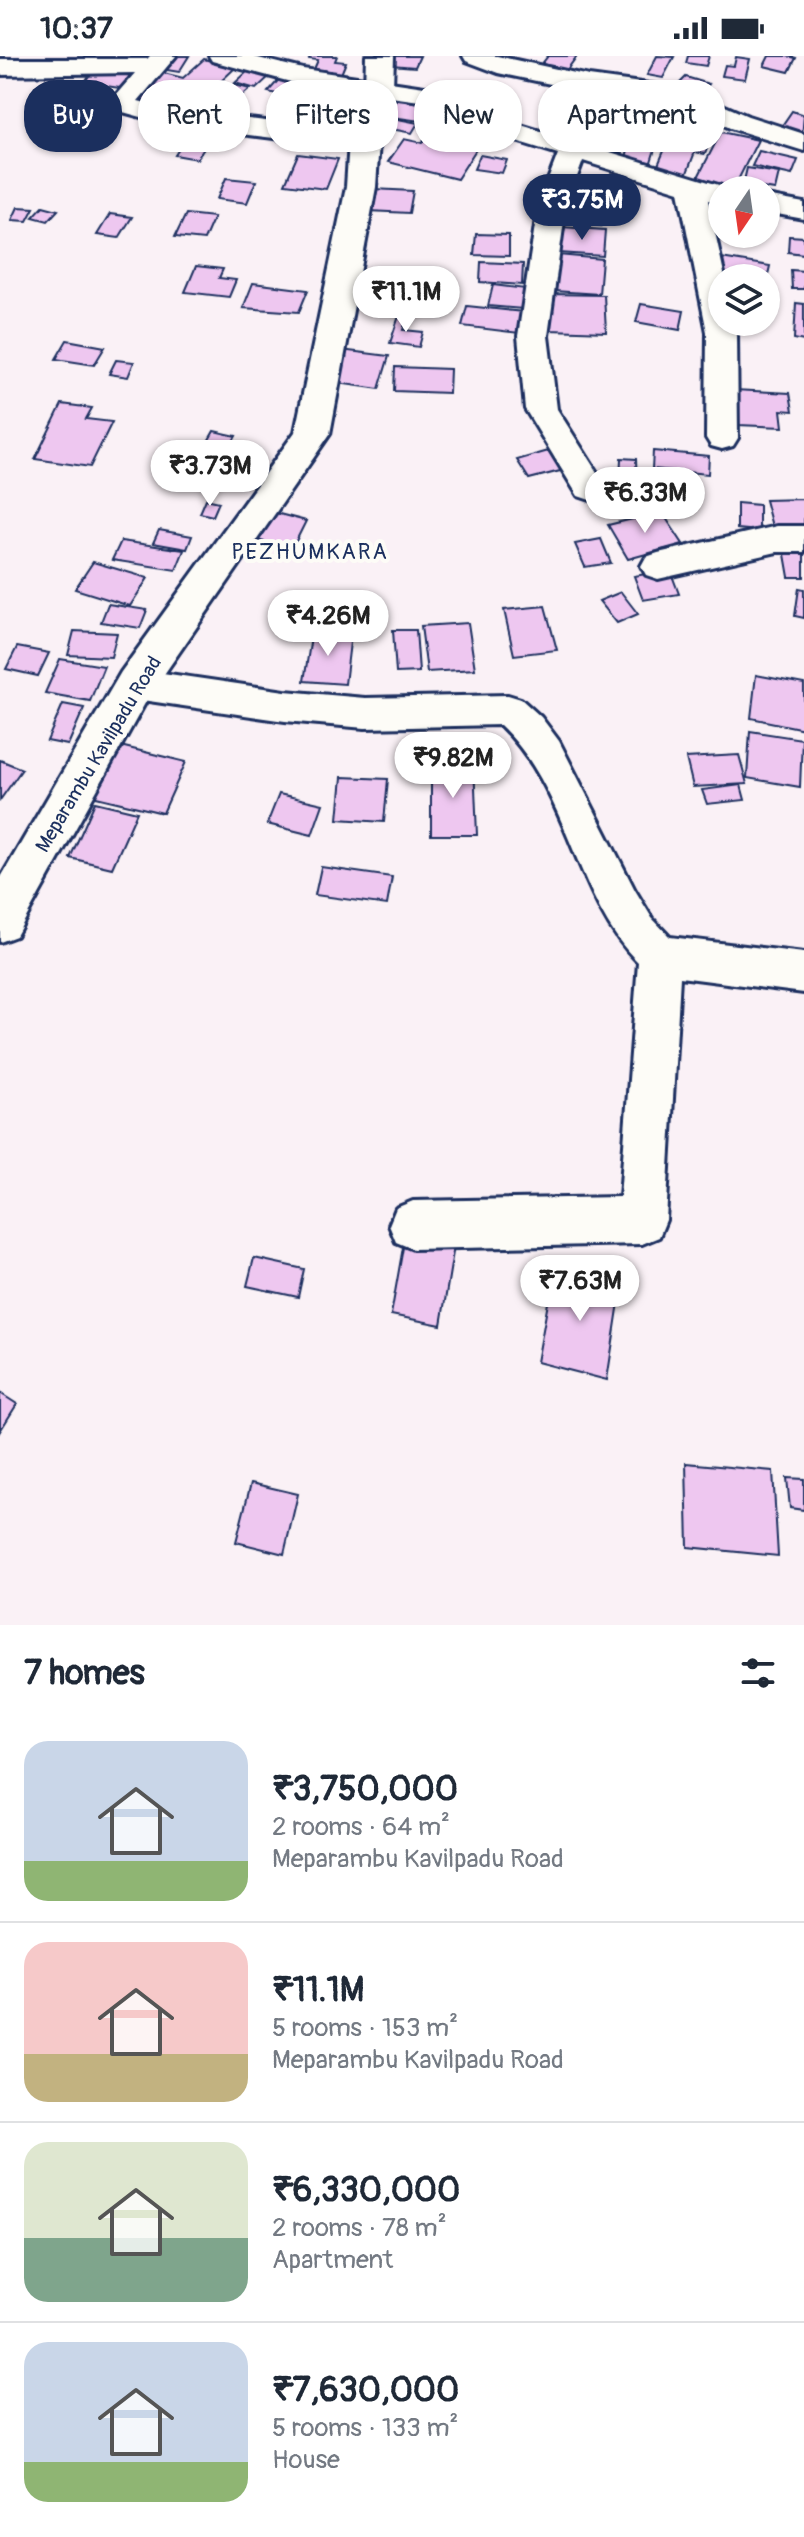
<!DOCTYPE html>
<meta charset="utf-8">
<style>
:root{--surface:#fff;--page:#f2f2f3;--text:#1f2937;--muted:#747a83;--line:#e0e1e3;--accent:#1b2f5e}
body{margin:0;font-family:Pangolin,sans-serif;background:var(--page);color:var(--text);height:100vh;display:flex;flex-direction:column;font-size:30px;white-space:nowrap}
*{box-sizing:border-box;margin:0}
p{font-size:26px;color:var(--muted)}
.icon{flex:none;width:44px;height:44px;fill:none;stroke:currentColor;stroke-width:2;stroke-linecap:round;stroke-linejoin:round}
.map{position:relative;height:1569px;overflow:hidden}
.drawer{display:flex;flex-direction:column;background:var(--surface);flex:1}
.drawer>*{flex:none}
.hud{position:absolute;left:24px;top:24px;width:756px;height:72px;display:flex;gap:16px}
.needle{width:52px;rotate:193deg}
.tools{position:absolute;left:708px;top:120px;display:grid;gap:16px}
.tools a{display:grid;place-items:center;width:72px;height:72px;border-radius:50%;background:var(--surface);box-shadow:0 2px 6px #0004;font-size:40px}
.price{position:absolute;translate:-50% -68px;padding:0 18px;border-radius:28px;background:#fff;color:#222;font-size:26px;line-height:52px;filter:drop-shadow(0 2px 4px #0008)}
.price::after{content:'';position:absolute;left:50%;top:48px;width:24px;height:18px;margin-left:-12px;background:inherit;clip-path:polygon(0 0,100% 0,50% 100%)}
.price.current{background:var(--accent);color:#fff}
ul{padding:0;list-style:none}
li{display:flex;align-items:center;gap:24px;height:200px;padding:0 24px}
li+li{border-top:2px solid var(--line)}
li span{display:grid;place-items:center;flex:none;width:224px;height:160px;border-radius:24px;color:#555}
li>.icon{margin-inline-start:auto}
span .icon{width:96px;height:96px;fill:#fffc;stroke-width:1}
li b{font-size:34px}
h2{display:flex;justify-content:space-between;align-items:center;height:96px;padding:0 24px;font-size:34px}
.chip{padding:0 28px;border-radius:32px;background:var(--surface);box-shadow:0 2px 6px #0004;font-size:28px;line-height:72px}
.chip.current{background:var(--accent);color:#fff}
.status{display:flex;justify-content:space-between;align-items:center;height:56px;padding:0 40px;background:var(--surface);direction:ltr}
.status svg{height:22px;fill:currentColor}
.map>svg:first-child{display:block}
.building{fill:#eec7f0;stroke:#1b2f5e;stroke-width:2}
.lines{fill:none;stroke-linecap:round;stroke-linejoin:round}
.minor-casing{stroke:#1b2f5e;stroke-width:6}
.secondary-casing{stroke:#1b2f5e;stroke-width:6}
.minor{fill:#fdfcf7;fill-rule:evenodd}
.secondary{fill:#fdfcf7;fill-rule:evenodd}
.labels{text-anchor:middle;stroke-width:8;stroke-linejoin:round;paint-order:stroke}
.street-label{font-size:20px;fill:#1b2f5e;stroke:#fdfcf7}
.neighbourhood-label{font-size:22px;letter-spacing:2px;fill:#1b2f5e;stroke:#fdfcf7}
</style>
<div class="status"><b>10:37</b><svg viewBox="0 0 49 12"><path d="M0 12V9h3v3zM5 12V6h3v6zM10 12V3h3v9zM15 12V0h3v12zM26 1h20v11H26zM47 4h2v5h-2z"/></svg></div>
<div class="map">
<svg width="804" height="1569" viewBox="0 0 804 1569">
<rect width="100%" height="100%" fill="#faf1f6"/>
<filter id="ink" filterUnits="userSpaceOnUse"><feTurbulence type="fractalNoise" baseFrequency=".0125" numOctaves="2"/><feDisplacementMap in="SourceGraphic" scale="16" xChannelSelector="R" yChannelSelector="G"/><feConvolveMatrix kernelMatrix="1 2 1 2 8 2 1 2 1" color-interpolation-filters="sRGB"/></filter>
<g filter="url(#ink)">
<g class="building">
<polygon points="170,0 189,0 179,16 161,13"/>
<polygon points="310,0 337,0 335,5 346,6 339,23 311,20 318,4 309,3"/>
<polygon points="395,0 420,0 415,11 391,9"/>
<polygon points="548,0 577,0 566,15 541,9"/>
<polygon points="657,0 674,1 663,22 647,19"/>
<polygon points="688,0 709,0 706,10 686,7"/>
<polygon points="769,0 787,0 796,2 789,16 764,10"/>
<polygon points="736,1 750,3 745,23 722,20 725,9 734,10"/>
<polygon points="204,3 235,12 197,48 177,42 164,54 132,45 164,17 183,22"/>
<polygon points="96,10 139,16 127,33 84,27"/>
<polygon points="250,13 271,19 256,33 235,27"/>
<polygon points="282,20 324,30 311,46 268,36"/>
<polygon points="686,21 709,28 696,43 672,35"/>
<polygon points="79,28 106,32 98,43 71,38"/>
<polygon points="235,29 250,33 241,41 226,37"/>
<polygon points="326,29 358,35 349,49 317,43"/>
<polygon points="389,36 437,43 427,66 378,59"/>
<polygon points="792,55 804,59 802,81 779,74"/>
<polygon points="78,56 102,59 93,76 68,74"/>
<polygon points="441,59 491,70 457,123 388,106 404,83 422,87"/>
<polygon points="603,61 630,67 609,99 582,92"/>
<polygon points="393,62 418,67 412,77 386,72"/>
<polygon points="676,67 714,74 705,98 695,96 685,122 655,116"/>
<polygon points="721,76 758,84 733,134 695,127"/>
<polygon points="189,78 211,82 197,103 175,99"/>
<polygon points="631,83 657,87 650,109 625,105"/>
<polygon points="759,95 798,104 792,119 752,110"/>
<polygon points="298,98 338,103 326,133 285,128"/>
<polygon points="480,99 507,104 502,117 474,113"/>
<polygon points="747,112 779,117 775,134 743,129"/>
<polygon points="226,122 256,125 247,147 217,143"/>
<polygon points="571,129 612,135 601,170 560,163"/>
<polygon points="373,133 413,135 409,157 369,155"/>
<polygon points="43,150 58,154 48,165 33,161"/>
<polygon points="18,151 34,152 27,165 12,164"/>
<polygon points="110,158 132,161 119,182 97,179"/>
<polygon points="186,158 214,161 204,184 175,181"/>
<polygon points="562,171 605,174 603,200 559,197"/>
<polygon points="476,178 509,179 509,200 474,199"/>
<polygon points="789,180 804,181 804,198 788,196"/>
<polygon points="558,199 602,203 599,238 554,235"/>
<polygon points="721,202 770,210 767,223 750,220 722,222 722,227 715,226"/>
<polygon points="481,206 523,208 522,229 480,226"/>
<polygon points="196,210 223,213 219,222 236,224 229,241 185,236"/>
<polygon points="378,212 408,214 407,224 377,223"/>
<polygon points="791,214 804,215 804,233 792,233"/>
<polygon points="377,225 421,228 418,246 374,243"/>
<polygon points="253,227 308,234 299,256 243,252"/>
<polygon points="493,229 526,233 523,253 488,250"/>
<polygon points="549,238 604,239 606,276 550,274"/>
<polygon points="796,247 804,248 804,285 794,283"/>
<polygon points="641,248 684,255 680,274 636,266"/>
<polygon points="467,250 523,256 519,277 462,270"/>
<polygon points="400,257 408,258 403,274 423,276 419,291 390,287"/>
<polygon points="67,284 105,291 94,309 56,303"/>
<polygon points="341,294 389,300 379,333 330,326"/>
<polygon points="116,304 134,306 128,321 109,318"/>
<polygon points="395,311 450,313 449,337 394,335"/>
<polygon points="734,334 790,337 793,355 781,354 783,371 738,369"/>
<polygon points="62,348 92,352 86,363 112,366 90,411 35,403"/>
<polygon points="214,375 236,380 224,401 202,396"/>
<polygon points="552,394 564,414 529,423 517,404"/>
<polygon points="653,395 709,400 708,418 652,413"/>
<polygon points="621,402 636,403 637,429 620,428"/>
<polygon points="206,443 219,446 213,460 200,457"/>
<polygon points="804,443 804,477 774,478 765,444"/>
<polygon points="737,447 759,449 759,475 737,473"/>
<polygon points="264,454 306,465 292,493 249,482"/>
<polygon points="662,456 683,488 628,503 608,469"/>
<polygon points="159,474 192,480 187,493 153,487"/>
<polygon points="601,483 611,507 585,511 575,488"/>
<polygon points="121,485 184,494 176,514 112,504"/>
<polygon points="783,487 804,487 804,521 789,521"/>
<polygon points="93,506 148,522 130,550 75,533"/>
<polygon points="670,514 679,538 643,544 634,520"/>
<polygon points="799,532 804,533 804,562 795,560"/>
<polygon points="621,536 638,558 617,567 599,545"/>
<polygon points="108,548 147,554 140,572 101,566"/>
<polygon points="545,550 557,594 514,599 504,554"/>
<polygon points="468,567 475,613 427,616 421,570"/>
<polygon points="393,574 416,574 419,616 396,617"/>
<polygon points="74,575 117,577 111,601 68,599"/>
<polygon points="312,575 351,578 345,628 304,625"/>
<polygon points="17,591 49,597 38,620 6,613"/>
<polygon points="60,603 104,610 90,645 45,637"/>
<polygon points="756,619 804,628 804,673 751,662"/>
<polygon points="63,648 84,652 68,689 47,685"/>
<polygon points="750,675 802,683 800,731 747,722"/>
<polygon points="112,688 186,706 163,757 88,739"/>
<polygon points="739,699 747,728 693,731 686,702"/>
<polygon points="0,704 22,713 0,744"/>
<polygon points="431,708 474,708 477,779 431,779"/>
<polygon points="342,721 388,723 384,766 338,763"/>
<polygon points="741,729 745,744 707,748 702,734"/>
<polygon points="279,738 323,748 312,779 267,768"/>
<polygon points="95,746 137,756 112,812 70,802"/>
<polygon points="321,811 392,821 387,849 315,839"/>
<polygon points="405,1180 454,1190 441,1269 391,1259"/>
<polygon points="254,1202 304,1213 298,1241 247,1230"/>
<polygon points="555,1209 622,1227 607,1324 537,1306"/>
<polygon points="0,1337 17,1348 0,1375"/>
<polygon points="686,1407 773,1415 778,1500 688,1491"/>
<polygon points="787,1422 804,1423 804,1454 790,1452"/>
<polygon points="251,1427 298,1438 284,1498 236,1486"/>
</g>
<g class="lines">
<defs>
<g id="minor">
<polygon points="150,0 176,0 138,45 175,54 364,77 373,79 377,85 373,91 364,93 174,70 112,53 108,48 135,17 0,19 0,3 147,3"/>
<polygon points="209,0 250,0 303,13 458,36 521,69 732,133 722,134 722,147 708,144 725,222 722,222 722,266 735,266 737,276 738,382 733,390 722,393 711,390 706,382 707,276 679,135 583,105 566,150 548,280 557,353 607,432 602,440 590,444 578,440 525,353 518,280 538,150 558,98 503,81 442,48 302,29 212,5"/>
<polygon points="463,0 497,0 589,20 686,33 748,60 804,78 804,95 730,72 680,48 589,36 498,17 466,5"/>
<polygon points="766,140 804,147 804,163 766,156"/>
<polygon points="777,470 804,470 804,496 777,496 658,523 646,519 641,510 646,501 658,497"/>
<path d="M135 613 285 635 365 642 508 639 521 643 541 661 559 685 635 834 652 862 670 881 804 897V937L680 921 666 1164 659 1181 642 1188 413 1193 396 1186 389 1169 396 1152 413 1145 620 1141 638 906C575 844 569 734 500 669L365 672 285 665 135 643 122 638 117 628 122 618Z"/>
</g>
<polygon id="secondary" points="366,0 394,0 393,31 379,85 376,131 330,378 149,640 16,880 0,886 0,823 121,616 295,376 346,131 349,85 365,31"/>
</defs>
<use href="#minor" class="minor-casing"/>
<use href="#secondary" class="secondary-casing"/>
<use href="#minor" class="minor"/>
<use href="#secondary" class="secondary"/>
</g>
</g>
<g class="labels">
<g class="street-label">
<text transform="translate(98 698) rotate(-59)" y="7">Meparambu Kavilpadu Road</text>
</g>
<g class="neighbourhood-label">
<text x="310" y="503">PEZHUMKARA</text>
</g>
</g>
</svg>
<div class="tools">
<a><svg class="needle" viewBox="-14 -14 28 28"><path d="M0-13l5 13h-10z" fill="#e53935"/><path d="M0 13l5-13h-10z" fill="#747a83"/></svg></a>
<a><svg class="icon" aria-label="layers" viewBox="0 0 24 24"><path d="M12 4l9 5-9 5-9-5zM3 14l9 5 9-5"/></svg></a>
</div>
<b class="price current" style="left:582px;top:186px">₹3.75M</b>
<b class="price" style="left:406px;top:278px">₹11.1M</b>
<b class="price" style="left:210px;top:452px">₹3.73M</b>
<b class="price" style="left:645px;top:479px">₹6.33M</b>
<b class="price" style="left:328px;top:602px">₹4.26M</b>
<b class="price" style="left:453px;top:744px">₹9.82M</b>
<b class="price" style="left:580px;top:1267px">₹7.63M</b>
<div class="hud">
<a class="chip current">Buy</a>
<a class="chip">Rent</a>
<a class="chip">Filters</a>
<a class="chip">New</a>
<a class="chip">Apartment</a>
</div>
</div>
<section class="drawer">
<h2>7 homes<svg class="icon" aria-label="filters" viewBox="0 0 24 24"><path d="M4 7h16M4 17h16"/><circle cx="9" cy="7" r="2"/><circle cx="15" cy="17" r="2"/></svg></h2>
<ul>
<li><span style="background:linear-gradient(#c9d6e8 75%,#8fb573 0)"><svg class="icon" aria-label="home" viewBox="0 0 24 24"><path d="M3 11l9-7 9 7M6 9v11h12V9"/></svg></span><div><b>₹3,750,000</b><p>2 rooms · 64 m²</p><p>Meparambu Kavilpadu Road</p></div></li>
<li><span style="background:linear-gradient(#f6c9c9 70%,#c2b280 0)"><svg class="icon" aria-label="home" viewBox="0 0 24 24"><path d="M3 11l9-7 9 7M6 9v11h12V9"/></svg></span><div><b>₹11.1M</b><p>5 rooms · 153 m²</p><p>Meparambu Kavilpadu Road</p></div></li>
<li><span style="background:linear-gradient(#dfe7d0 60%,#7fa58c 0)"><svg class="icon" aria-label="home" viewBox="0 0 24 24"><path d="M3 11l9-7 9 7M6 9v11h12V9"/></svg></span><div><b>₹6,330,000</b><p>2 rooms · 78 m²</p><p>Apartment</p></div></li>
<li><span style="background:linear-gradient(#c9d6e8 75%,#8fb573 0)"><svg class="icon" aria-label="home" viewBox="0 0 24 24"><path d="M3 11l9-7 9 7M6 9v11h12V9"/></svg></span><div><b>₹7,630,000</b><p>5 rooms · 133 m²</p><p>House</p></div></li>
</ul>
</section>
